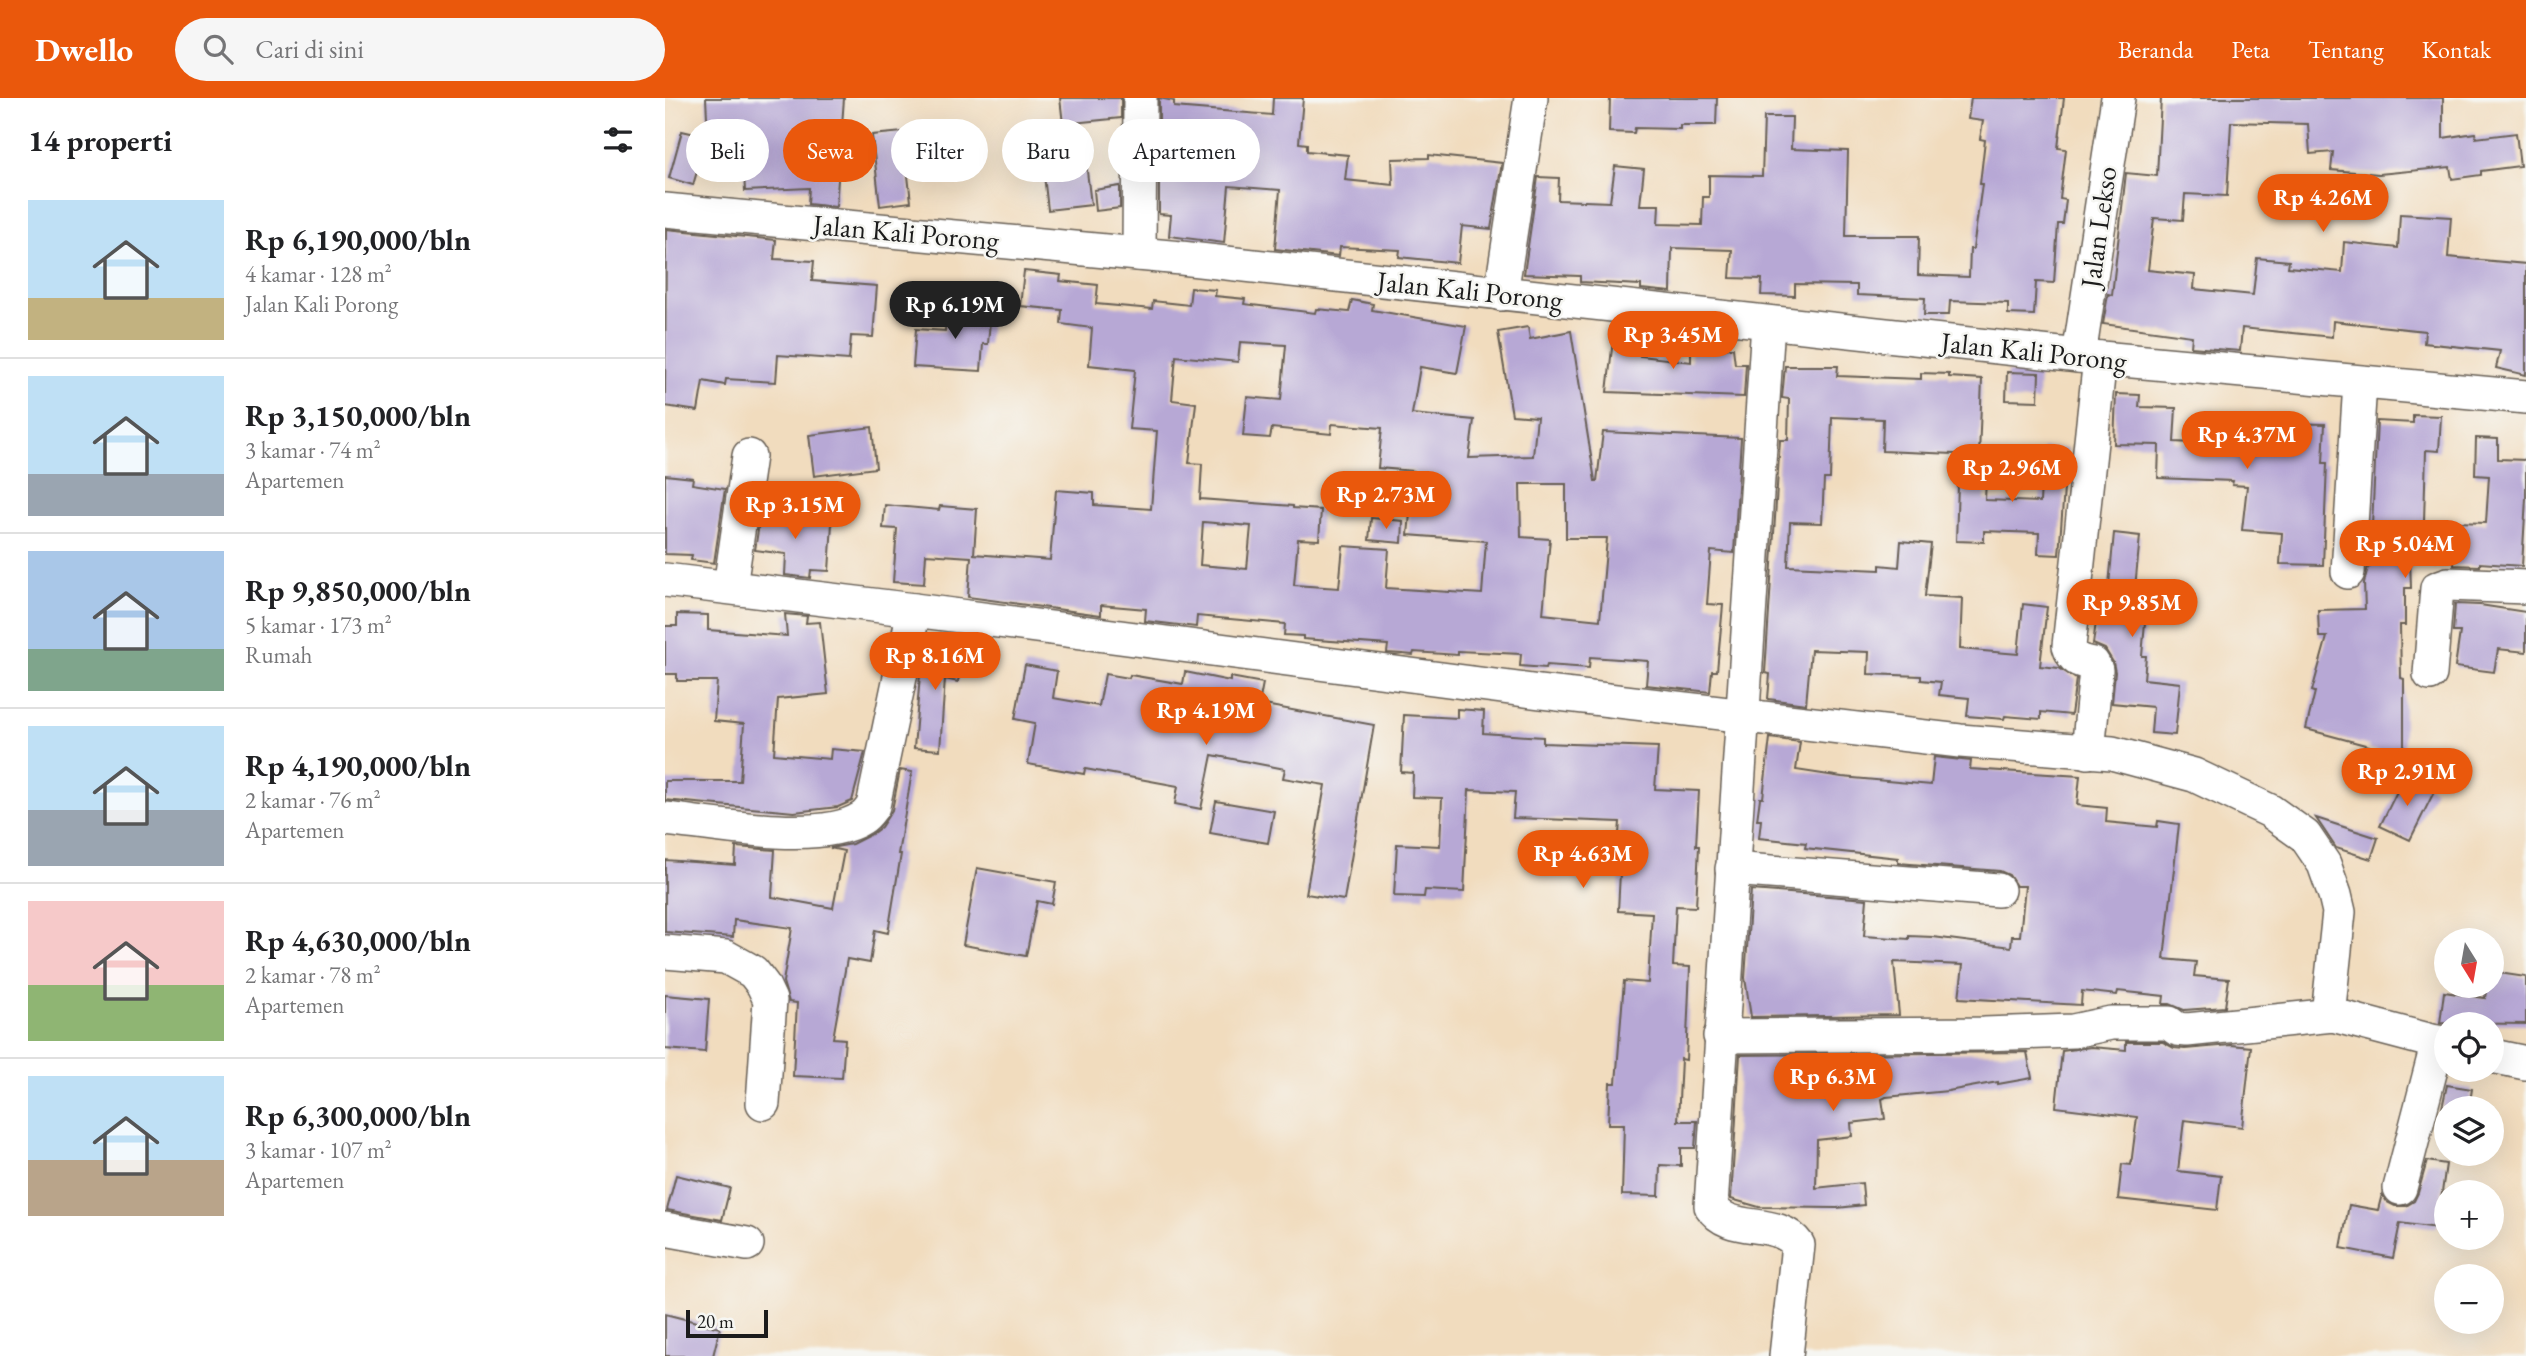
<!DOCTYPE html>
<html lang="id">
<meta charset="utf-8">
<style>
:root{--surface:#fff;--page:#f6f6f6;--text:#202124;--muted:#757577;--line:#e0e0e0;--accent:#ea580c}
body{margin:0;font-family:"EB Garamond",serif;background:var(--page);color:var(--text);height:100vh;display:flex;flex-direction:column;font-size:26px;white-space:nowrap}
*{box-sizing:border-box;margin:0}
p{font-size:23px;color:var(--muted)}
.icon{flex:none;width:38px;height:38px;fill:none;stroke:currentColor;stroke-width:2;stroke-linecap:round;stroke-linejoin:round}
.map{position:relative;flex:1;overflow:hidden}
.panel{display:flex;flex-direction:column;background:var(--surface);width:665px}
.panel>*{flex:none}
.hud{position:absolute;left:21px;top:21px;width:665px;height:63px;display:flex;gap:14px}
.needle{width:46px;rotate:169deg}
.controls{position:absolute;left:1769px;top:830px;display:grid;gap:14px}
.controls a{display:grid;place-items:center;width:70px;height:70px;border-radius:50%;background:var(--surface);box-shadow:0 7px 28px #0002;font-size:35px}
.scale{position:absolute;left:21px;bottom:18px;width:82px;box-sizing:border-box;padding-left:7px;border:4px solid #1c1c1c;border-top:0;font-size:19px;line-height:24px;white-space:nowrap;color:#1c1c1c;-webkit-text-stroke:5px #f6f6f2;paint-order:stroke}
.price{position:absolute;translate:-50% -60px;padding:0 16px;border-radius:24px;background:var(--accent);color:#fff;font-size:23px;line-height:46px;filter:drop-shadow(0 2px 4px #0008)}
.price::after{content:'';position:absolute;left:50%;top:42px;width:21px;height:16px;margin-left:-10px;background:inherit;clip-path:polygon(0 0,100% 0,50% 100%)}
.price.active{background:#222;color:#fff}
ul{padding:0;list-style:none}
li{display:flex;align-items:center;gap:21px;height:175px;padding:0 28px}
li+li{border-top:2px solid var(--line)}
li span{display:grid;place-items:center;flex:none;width:196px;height:140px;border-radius:0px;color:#555}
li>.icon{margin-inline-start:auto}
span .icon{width:84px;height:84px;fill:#fffc;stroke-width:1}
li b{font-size:30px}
h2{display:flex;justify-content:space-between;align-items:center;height:84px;padding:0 28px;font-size:30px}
.tag{padding:0 24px;border-radius:32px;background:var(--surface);box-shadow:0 7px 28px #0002;font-size:24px;line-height:63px}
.tag.active{background:var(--accent);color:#fff}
header{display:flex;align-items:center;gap:42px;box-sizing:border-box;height:98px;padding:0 35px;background:var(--accent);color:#fff}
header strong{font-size:33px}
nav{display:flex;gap:38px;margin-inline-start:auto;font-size:24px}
.search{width:490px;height:63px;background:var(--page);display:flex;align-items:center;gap:18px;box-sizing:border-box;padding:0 24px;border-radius:38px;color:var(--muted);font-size:26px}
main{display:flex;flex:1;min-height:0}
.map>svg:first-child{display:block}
.building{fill:#b7a8d5;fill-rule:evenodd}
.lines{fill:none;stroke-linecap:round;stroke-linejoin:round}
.minor-casing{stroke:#675f55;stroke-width:36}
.minor{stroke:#fff;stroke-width:33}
.labels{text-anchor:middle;stroke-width:5;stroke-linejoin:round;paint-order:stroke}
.street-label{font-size:28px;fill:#1c1c1c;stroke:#f6f6f2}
</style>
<header>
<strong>Dwello</strong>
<div class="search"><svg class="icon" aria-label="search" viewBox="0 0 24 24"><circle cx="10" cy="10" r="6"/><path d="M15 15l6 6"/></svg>Cari di sini</div>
<nav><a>Beranda</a><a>Peta</a><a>Tentang</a><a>Kontak</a></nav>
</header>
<main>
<section class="panel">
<h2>14 properti<svg class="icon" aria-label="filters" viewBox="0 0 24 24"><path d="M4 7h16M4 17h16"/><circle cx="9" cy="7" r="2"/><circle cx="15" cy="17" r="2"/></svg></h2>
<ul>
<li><span style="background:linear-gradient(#bfe0f5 70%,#c2b280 0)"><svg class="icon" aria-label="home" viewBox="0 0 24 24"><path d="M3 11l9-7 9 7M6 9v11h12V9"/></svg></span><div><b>Rp 6,190,000/bln</b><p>4 kamar · 128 m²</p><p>Jalan Kali Porong</p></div></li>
<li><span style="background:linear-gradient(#bfe0f5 70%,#9aa5b1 0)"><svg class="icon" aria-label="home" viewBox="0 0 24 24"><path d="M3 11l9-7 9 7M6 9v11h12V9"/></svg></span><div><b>Rp 3,150,000/bln</b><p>3 kamar · 74 m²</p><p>Apartemen</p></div></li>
<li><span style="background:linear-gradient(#a9c7e8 70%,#7fa58c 0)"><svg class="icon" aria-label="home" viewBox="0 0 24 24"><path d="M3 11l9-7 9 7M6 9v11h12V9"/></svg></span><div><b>Rp 9,850,000/bln</b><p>5 kamar · 173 m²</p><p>Rumah</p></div></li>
<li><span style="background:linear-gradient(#bfe0f5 60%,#9aa5b1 0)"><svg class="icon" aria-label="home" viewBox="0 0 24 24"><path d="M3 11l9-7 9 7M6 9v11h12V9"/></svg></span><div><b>Rp 4,190,000/bln</b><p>2 kamar · 76 m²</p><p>Apartemen</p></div></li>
<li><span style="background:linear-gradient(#f6c9c9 60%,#8fb573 0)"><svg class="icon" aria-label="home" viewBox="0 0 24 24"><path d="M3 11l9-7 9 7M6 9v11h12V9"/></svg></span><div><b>Rp 4,630,000/bln</b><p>2 kamar · 78 m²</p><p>Apartemen</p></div></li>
<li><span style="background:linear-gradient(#bfe0f5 60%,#b9a48a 0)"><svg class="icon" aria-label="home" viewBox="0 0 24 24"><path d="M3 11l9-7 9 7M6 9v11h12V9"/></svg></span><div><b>Rp 6,300,000/bln</b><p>3 kamar · 107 m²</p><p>Apartemen</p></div></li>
</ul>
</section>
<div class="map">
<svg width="1861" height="1258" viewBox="0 0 1861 1258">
<rect width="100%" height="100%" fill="#f6f6f2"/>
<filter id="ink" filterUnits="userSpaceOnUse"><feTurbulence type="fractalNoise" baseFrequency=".0143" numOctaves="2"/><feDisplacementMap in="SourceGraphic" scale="14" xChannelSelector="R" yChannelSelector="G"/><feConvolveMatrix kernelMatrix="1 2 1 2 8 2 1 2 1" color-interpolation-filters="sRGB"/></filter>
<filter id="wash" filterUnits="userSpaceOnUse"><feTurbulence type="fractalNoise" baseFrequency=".00686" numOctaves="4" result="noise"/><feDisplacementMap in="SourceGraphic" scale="28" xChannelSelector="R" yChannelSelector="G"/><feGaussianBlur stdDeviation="1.57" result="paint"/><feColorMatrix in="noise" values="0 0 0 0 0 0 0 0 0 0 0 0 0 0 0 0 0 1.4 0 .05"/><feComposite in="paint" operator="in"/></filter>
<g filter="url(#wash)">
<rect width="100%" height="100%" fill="#f1dcbe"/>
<g id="blocks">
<g class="building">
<polygon points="41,0 179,0 171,109 143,106 144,90 80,93 78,58 36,60 28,87 4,80 17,33 43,39"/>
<polygon points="395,0 456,0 456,20 398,26"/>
<polygon points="494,0 509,3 509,9 607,17 608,0 638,0 634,45 642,46 642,53 683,57 680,82 728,87 727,61 764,60 764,57 837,65 826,131 797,128 793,165 734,159 735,152 675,149 674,158 610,151 615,92 564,88 559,145 504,138 506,117 494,116"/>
<polygon points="945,0 1052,0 1051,27 1015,27 1015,31 970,30 969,35 944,34"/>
<polygon points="1306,0 1399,0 1393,50 1401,51 1395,101 1401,102 1398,126 1393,126 1389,185 1371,184 1369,217 1343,216 1343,205 1285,203 1284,217 1259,217 1260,200 1192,197 1192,187 1130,186 1130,198 1096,197 1097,181 1065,180 1067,152 1007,150 1006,194 976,191 976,187 915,184 915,178 859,176 873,79 894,80 893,102 945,104 950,68 979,71 975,107 994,107 993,126 1037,127 1038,99 1044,99 1044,77 1097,78 1099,19 1127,19 1126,51 1183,53 1181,138 1254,138 1253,177 1304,179 1305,151 1308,151 1317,86 1315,86 1320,42 1315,41 1318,23 1303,21"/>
<polygon points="1496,0 1778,0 1778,40 1810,35 1811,40 1851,35 1855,68 1816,73 1816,77 1787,81 1785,69 1714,76 1666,72 1668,54 1645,56 1643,26 1566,24 1562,98 1520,96 1518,122 1489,120 1483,172 1530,177 1529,191 1588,197 1592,160 1624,163 1623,169 1677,174 1679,144 1733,150 1735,116 1786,119 1783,159 1861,166 1861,277 1831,270 1835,253 1759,245 1760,233 1668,223 1667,239 1577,230 1575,253 1526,249 1527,238 1438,226 1443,196 1447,197 1461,75 1492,78"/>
<polygon points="238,34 246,104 215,108 207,37"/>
<polygon points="420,56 426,107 383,112 377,60"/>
<polygon points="455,88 455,110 431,113 429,92"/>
<polygon points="1,131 111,142 109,161 149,163 147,183 212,188 208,239 186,238 184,262 113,257 111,284 61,281 60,287 38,283 33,313 0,308"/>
<path d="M359 173 396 177 395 183 433 187 431 206 487 211 488 203 524 207 526 190 551 192 550 198 580 201 579 206 650 215 651 211 684 214 687 202 708 206 707 212 801 228 792 275 755 269 747 316 809 322 804 360 868 358 872 319 847 317 833 234 863 229 865 241 906 233 930 383H932L938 334 1076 340 1069 455 1046 453 1042 506 1058 507 1052 573H1047L1045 594 981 587 983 563 925 559 924 570 882 567 881 570 855 568 856 556 793 553V557L749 554 748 557 737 556 722 555 723 547 638 541V538L619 537 620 526 532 518 531 529 480 523 481 511 436 507V517L303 499 306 459 261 456 259 486 228 484 232 431 218 430 220 407 274 412 275 408 312 411 309 456 385 462 391 392 429 395V407L486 411 492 333 464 331 470 272 424 267 427 230 396 226 397 212 355 208ZM575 244 621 247 616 302 582 299 578 338 605 340 607 330 666 336 667 326 717 330 713 370 749 373 743 437 821 443 817 496 721 490 724 451 678 448 674 490 629 487 633 441 654 442 656 412 628 410V408L535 401 537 366 524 365 531 305 507 302 511 258 573 264ZM855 386H901V440H942L935 522 878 516 885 441 856 439ZM538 424 586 428 582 471 535 467Z"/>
<polygon points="282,208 326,211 323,246 318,246 316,273 248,269 251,231 280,233"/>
<polygon points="949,233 978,236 975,258 1026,264 1026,253 1068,250 1070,266 1081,266 1079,299 942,294"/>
<polygon points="1120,268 1173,268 1172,278 1256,281 1256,275 1284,276 1284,279 1317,281 1314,357 1217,353 1218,321 1167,319 1165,381 1159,381 1157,425 1125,424 1123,468 1215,472 1215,467 1234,469 1236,443 1266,446 1260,498 1297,500 1295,551 1353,556 1358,506 1382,509 1375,568 1394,570 1411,581 1406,617 1376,614 1376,621 1340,618 1339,621 1302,618 1304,600 1274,597 1276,584 1256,582 1256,578 1203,576 1204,554 1146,552 1141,606 1103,601 1105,576 1100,575 1115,342 1123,342 1124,301 1117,300"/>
<polygon points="1342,274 1374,275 1373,303 1341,302"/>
<polygon points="1451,296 1475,297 1474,309 1511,310 1509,344 1569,347 1570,324 1660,326 1658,365 1662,365 1658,467 1615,466 1617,435 1577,432 1582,388 1567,387 1568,383 1493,380 1494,347 1449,346"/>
<polygon points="1748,317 1776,318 1774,353 1761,352 1759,423 1821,425 1824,378 1810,377 1811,340 1833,341 1833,361 1861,362 1861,400 1857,468 1815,465 1815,468 1789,467 1789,463 1745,461 1746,490 1740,490 1740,527 1735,527 1736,580 1739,581 1739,658 1703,651 1704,648 1641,631 1650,594 1647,593 1662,539 1654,539 1653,512 1700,511 1699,485 1703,469 1705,469 1712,323 1748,325"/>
<polygon points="207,329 211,370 149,378 144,337"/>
<polygon points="1378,350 1402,351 1394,457 1373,456 1374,435 1319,433 1319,444 1291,443 1294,360 1322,361 1320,402 1375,404"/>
<polygon points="0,377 28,380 27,386 60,391 49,465 26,462 27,457 0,456"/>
<polygon points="97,406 118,408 116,421 167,425 164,473 146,472 145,480 120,477 121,456 90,452"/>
<polygon points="706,420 738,423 737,445 704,442"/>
<polygon points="1449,435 1475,438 1470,490 1483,491 1477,558 1481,558 1479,581 1515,585 1510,637 1486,635 1488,609 1447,605 1450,574 1448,564 1440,551 1428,546 1436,486 1444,487"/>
<polygon points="1790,506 1815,507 1861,514 1861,554 1833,551 1829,574 1790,569 1795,534 1788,534"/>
<polygon points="12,516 43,517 43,532 122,538 120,516 142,518 141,525 155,524 163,596 113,601 109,656 165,661 166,651 200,654 187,703 173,709 129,714 0,702 0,683 75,683 79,626 49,623 52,583 12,583 12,576 0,576 0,528 12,528"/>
<polygon points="262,543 299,549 293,584 280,581 275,652 249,650 255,577"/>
<polygon points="360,567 392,573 388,600 434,608 440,576 464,580 465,577 518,586 520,574 565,583 565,579 598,585 594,606 709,627 679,802 641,796 660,687 618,680 620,671 547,657 536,711 510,706 513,688 420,671 419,676 363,666 370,625 350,621"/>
<polygon points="792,611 819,613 818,635 878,639 878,645 993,649 990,691 1034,693 1031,748 1034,748 1031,809 1011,808 1008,868 1025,869 1021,962 1016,961 1013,1023 1032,1023 1030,1050 1016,1050 1016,1068 995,1067 994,1098 957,1097 959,1026 943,1026 945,985 951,985 959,883 983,885 987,815 953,813 957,736 954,736 955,724 848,720 850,694 804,692 799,794 760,792 759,799 729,798 732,746 775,748 777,700 747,699 748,675 736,674 739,617 792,620"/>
<polygon points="1105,640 1135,644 1131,672 1177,679 1266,687 1269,659 1306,663 1305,671 1415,678 1412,707 1442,710 1441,724 1492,729 1493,723 1514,726 1499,861 1531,864 1529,878 1564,881 1560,909 1519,912 1505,906 1498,906 1499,898 1453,893 1452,897 1417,893 1416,907 1294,900 1298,867 1229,864 1234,917 1086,919 1080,880 1086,792 1202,801 1199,838 1244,841 1244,838 1268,839 1346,849 1347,838 1355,838 1360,788 1351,788 1344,777 1335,773 1233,765 1233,760 1140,750 1141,745 1094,740 1096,722 1092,722 1095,700 1098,700"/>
<polygon points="235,672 247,674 233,756 236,756 223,835 210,832 205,865 182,861 168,940 180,941 177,980 128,978 132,905 124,904 118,884 127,830 69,822 68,839 0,834 0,762 70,767 71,749 110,752 107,799 168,810 179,753 165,750 187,746 207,736 216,729 227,712"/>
<polygon points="1740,677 1770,692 1745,742 1715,728"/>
<polygon points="551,703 609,713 603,745 545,735"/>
<polygon points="1651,720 1713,740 1706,761 1671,750"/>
<polygon points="312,770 391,784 387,806 372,803 361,858 298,847"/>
<polygon points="1827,874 1861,879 1861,926 1775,925 1779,894 1820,900 1822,887 1827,887"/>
<polygon points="0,897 44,901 40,954 0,951"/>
<polygon points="1461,944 1498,944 1509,950 1520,951 1566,947 1586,949 1577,1029 1519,1022 1513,1073 1556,1078 1552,1112 1453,1101 1457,1066 1466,1067 1472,1019 1391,1009 1397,953 1426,949 1461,952"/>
<polygon points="1362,954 1367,980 1333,986 1333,984 1283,993 1221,999 1217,1001 1220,1021 1186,1025 1187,1038 1152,1042 1151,1090 1197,1085 1199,1107 1172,1110 1094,1109 1066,1101 1075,957"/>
<polygon points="1782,987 1807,991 1804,1010 1777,1010"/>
<polygon points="1762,1063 1781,1066 1772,1130 1735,1125 1728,1160 1676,1150 1684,1107 1713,1112 1717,1096 1722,1104 1730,1108 1741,1108 1749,1103 1753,1095"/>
<polygon points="11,1077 65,1090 57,1122 2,1112"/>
<polygon points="0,1216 55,1230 48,1258 0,1258"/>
</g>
</g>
</g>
<g filter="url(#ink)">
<use href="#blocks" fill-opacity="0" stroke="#675f55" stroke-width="2"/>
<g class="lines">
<defs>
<g id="minor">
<polyline points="0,112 516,160 1414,258 1861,299"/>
<polyline points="474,156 475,0"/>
<polyline points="836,196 866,0"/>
<path d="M1103 225 1046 1108C1064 1138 1113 1118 1133 1147L1121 1258"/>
<polyline points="1414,258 1453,0"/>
<polyline points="1683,474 1695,285"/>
<polyline points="0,482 249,512 875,594 1295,643 1447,655 1529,677 1605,713 1640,738 1659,766 1670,797 1674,814 1664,908 1668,917"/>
<polyline points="65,489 84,358"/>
<polyline points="1765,576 1772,490 1783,486 1861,489"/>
<path d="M1423 654 1431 572 1428 566C1414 563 1408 562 1404 548L1435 260"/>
<path d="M0 721C49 726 156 747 197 720 201 718 205 712 208 708L249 512"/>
<polyline points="1067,771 1333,792"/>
<polyline points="0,854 61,859 88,874 98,887 105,902 98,1005"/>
<polyline points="1055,938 1319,936 1408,933 1446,925 1504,925 1512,931 1522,932 1668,917 1782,947"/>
<polyline points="1827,958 1861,965"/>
<polyline points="1735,1090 1773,944"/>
<polyline points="0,1131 82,1146"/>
</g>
</defs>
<use href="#minor" class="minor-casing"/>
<use href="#minor" class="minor"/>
</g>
</g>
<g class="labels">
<g class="street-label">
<text transform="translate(1433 129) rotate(-82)" y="10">Jalan Lekso</text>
<text transform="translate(241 134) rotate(5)" y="10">Jalan Kali Porong</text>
<text transform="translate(805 192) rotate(6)" y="10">Jalan Kali Porong</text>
<text transform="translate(1369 253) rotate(6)" y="10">Jalan Kali Porong</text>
</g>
</g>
</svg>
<div class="controls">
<a><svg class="needle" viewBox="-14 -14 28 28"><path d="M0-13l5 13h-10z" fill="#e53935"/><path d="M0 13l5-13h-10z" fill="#757577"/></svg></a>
<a><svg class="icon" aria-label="locate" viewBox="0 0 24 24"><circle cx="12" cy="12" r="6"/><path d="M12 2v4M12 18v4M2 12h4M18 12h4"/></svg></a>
<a><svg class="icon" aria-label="layers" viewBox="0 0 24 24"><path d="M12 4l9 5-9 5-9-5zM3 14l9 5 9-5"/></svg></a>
<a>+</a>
<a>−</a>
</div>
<div class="scale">20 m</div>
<b class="price" style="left:1658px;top:136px">Rp 4.26M</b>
<b class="price active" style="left:290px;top:243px">Rp 6.19M</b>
<b class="price" style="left:1008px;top:273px">Rp 3.45M</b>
<b class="price" style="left:1582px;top:373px">Rp 4.37M</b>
<b class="price" style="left:1347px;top:406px">Rp 2.96M</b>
<b class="price" style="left:721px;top:433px">Rp 2.73M</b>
<b class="price" style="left:130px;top:443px">Rp 3.15M</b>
<b class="price" style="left:1740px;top:482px">Rp 5.04M</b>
<b class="price" style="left:1467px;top:541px">Rp 9.85M</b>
<b class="price" style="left:270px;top:594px">Rp 8.16M</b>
<b class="price" style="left:541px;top:649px">Rp 4.19M</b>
<b class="price" style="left:1742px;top:710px">Rp 2.91M</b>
<b class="price" style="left:918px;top:792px">Rp 4.63M</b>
<b class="price" style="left:1168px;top:1015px">Rp 6.3M</b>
<div class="hud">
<a class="tag">Beli</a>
<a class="tag active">Sewa</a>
<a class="tag">Filter</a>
<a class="tag">Baru</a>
<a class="tag">Apartemen</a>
</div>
</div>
</main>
